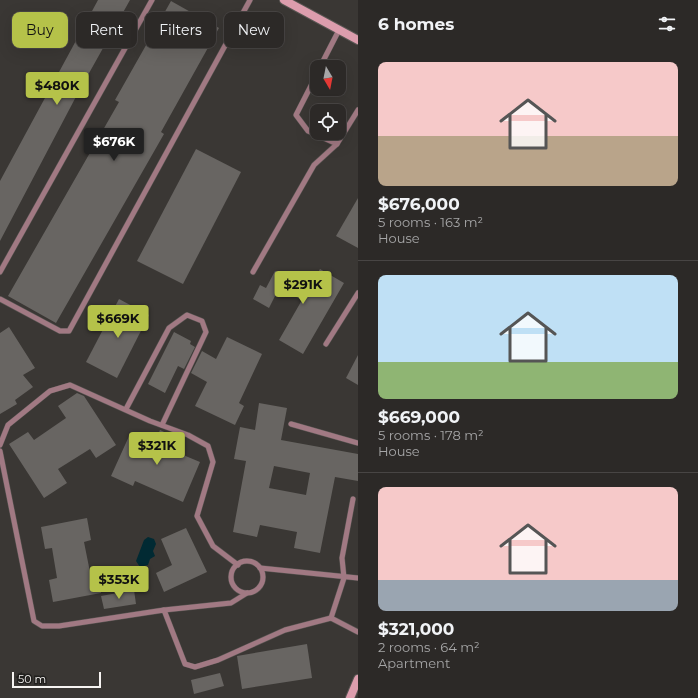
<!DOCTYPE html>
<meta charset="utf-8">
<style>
:root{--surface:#2c2927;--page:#383533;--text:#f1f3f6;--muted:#a6a6a7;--line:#484544;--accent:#b5c249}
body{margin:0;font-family:Montserrat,sans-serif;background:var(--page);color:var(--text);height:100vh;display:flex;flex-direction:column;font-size:15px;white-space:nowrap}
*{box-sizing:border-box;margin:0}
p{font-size:13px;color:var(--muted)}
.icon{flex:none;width:22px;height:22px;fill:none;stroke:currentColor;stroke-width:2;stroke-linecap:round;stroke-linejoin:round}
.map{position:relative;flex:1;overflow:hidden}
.side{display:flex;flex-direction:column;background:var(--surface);width:340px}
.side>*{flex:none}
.hud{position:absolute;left:12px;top:12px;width:286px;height:36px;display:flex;gap:8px}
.needle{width:26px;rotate:170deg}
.tools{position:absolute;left:310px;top:60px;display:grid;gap:8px}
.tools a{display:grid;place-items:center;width:36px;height:36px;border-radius:8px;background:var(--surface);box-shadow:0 4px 16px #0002,0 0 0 1px var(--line);font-size:20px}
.scale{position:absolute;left:12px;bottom:10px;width:89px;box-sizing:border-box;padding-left:4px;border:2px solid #f6f4f2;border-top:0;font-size:11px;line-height:14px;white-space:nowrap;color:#f6f4f2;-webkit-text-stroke:3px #201f1d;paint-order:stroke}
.price{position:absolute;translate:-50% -34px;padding:0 9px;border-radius:4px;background:var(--accent);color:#111;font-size:13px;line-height:26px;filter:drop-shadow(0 1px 2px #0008)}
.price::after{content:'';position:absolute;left:50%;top:24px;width:12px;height:9px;margin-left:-6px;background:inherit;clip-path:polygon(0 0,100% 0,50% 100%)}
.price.current{background:#222;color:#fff}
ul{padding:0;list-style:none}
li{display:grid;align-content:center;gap:8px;height:212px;padding:0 20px}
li+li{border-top:1px solid var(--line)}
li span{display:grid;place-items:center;height:124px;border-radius:8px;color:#555}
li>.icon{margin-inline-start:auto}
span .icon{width:72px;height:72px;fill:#fffc;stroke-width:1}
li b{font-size:17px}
h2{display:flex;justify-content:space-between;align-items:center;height:48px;padding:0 20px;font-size:17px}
.pill{padding:0 14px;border-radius:8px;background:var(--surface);box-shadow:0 4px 16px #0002,0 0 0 1px var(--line);font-size:14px;line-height:36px}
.pill.current{background:var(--accent);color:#111}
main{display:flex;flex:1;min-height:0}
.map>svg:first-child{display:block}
.water{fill:#012a33}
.building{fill:#686562;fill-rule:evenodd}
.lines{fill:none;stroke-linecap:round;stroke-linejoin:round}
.lane-casing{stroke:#585552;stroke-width:6}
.secondary-casing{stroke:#585552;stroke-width:10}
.lane{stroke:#a17983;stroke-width:5}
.secondary{stroke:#dc9dad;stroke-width:8}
</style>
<main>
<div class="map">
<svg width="358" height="698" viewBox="0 0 358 698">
<rect width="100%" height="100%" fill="#3a3734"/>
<polygon class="water" points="148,537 154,539 156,544 153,551 155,556 150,559 148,565 140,567 136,561 144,540"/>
<g class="building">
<polygon points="98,0 130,0 79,91 0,241 0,181"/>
<polygon points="171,1 219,28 161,132 164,134 56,323 8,296 119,102 115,100"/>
<polygon points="196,149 241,172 183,284 137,261"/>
<polygon points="358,198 358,248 336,236"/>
<polygon points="320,269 344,283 303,354 279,340 302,300 279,288 269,308 253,299 260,285 266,288 275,271 309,288"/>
<polygon points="119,299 149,315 117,378 86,362"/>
<polygon points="9,327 35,368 23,375 33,387 15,400 17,404 0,414 0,333"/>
<polygon points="174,332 191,341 190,344 195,347 184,369 178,366 165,393 148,384"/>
<polygon points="227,337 262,354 239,403 244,406 235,425 195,406 207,382 191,373 202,351 216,359"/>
<polygon points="358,355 358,385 346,378"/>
<polygon points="77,393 84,396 116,445 96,458 90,449 58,469 67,483 44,498 9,444 28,432 34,440 66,418 58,406"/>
<path d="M259 403 287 408 281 440 358 454V481L335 477 320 553 294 548 297 532 260 525 257 537 233 532 246 461 234 459 240 427 255 430ZM274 466 310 473 306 495 269 488Z"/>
<polygon points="160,430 181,440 176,452 200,462 183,502 135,481 133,486 111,476 130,434 154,444"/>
<polygon points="87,518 91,540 84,542 90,572 97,570 101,593 53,602 49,580 57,578 52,548 45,549 41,527"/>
<polygon points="186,528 207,572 164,592 156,573 172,565 161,539"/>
<polygon points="134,590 136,604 104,609 101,596"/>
<polygon points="307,644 312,678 242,689 237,656"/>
<polygon points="220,673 224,686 194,694 191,680"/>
</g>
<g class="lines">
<defs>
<g id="lane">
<polyline points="320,67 339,30"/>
<polyline points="317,74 296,115 308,131 337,144"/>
<polyline points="0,272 152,0"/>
<polyline points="253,272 314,165 337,144 358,110"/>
<polyline points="0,299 60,331 69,331 250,0"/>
<polyline points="326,344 358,293"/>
<polyline points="126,409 169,328 187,315 202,321 206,332 162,425"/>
<polyline points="291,424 358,443"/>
<polyline points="0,445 8,425 50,391 70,385 150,421 188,435 208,446 213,462 197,516 213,546 238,565"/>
<polyline points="0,451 34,621 42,626 59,626 164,610 185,664 195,667 218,660 285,630 331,618 358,632"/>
<circle cx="247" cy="577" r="16"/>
<polyline points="260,568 358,578"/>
<polyline points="164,610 231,603 247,593"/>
<polyline points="331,618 344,578 342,558 353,499"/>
</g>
<g id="secondary">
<polyline points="284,0 358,40"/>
<polyline points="350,698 358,679"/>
</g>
</defs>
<use href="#lane" class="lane-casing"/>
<use href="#secondary" class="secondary-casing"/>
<use href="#lane" class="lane"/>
<use href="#secondary" class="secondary"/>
</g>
</svg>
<div class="tools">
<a><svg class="needle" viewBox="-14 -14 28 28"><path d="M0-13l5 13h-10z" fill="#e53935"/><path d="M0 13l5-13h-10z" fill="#a6a6a7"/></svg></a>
<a><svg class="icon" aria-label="locate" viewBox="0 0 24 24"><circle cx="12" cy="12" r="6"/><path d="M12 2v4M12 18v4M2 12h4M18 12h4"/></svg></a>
</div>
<div class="scale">50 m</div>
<b class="price" style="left:57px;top:106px">$480K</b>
<b class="price current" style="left:114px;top:162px">$676K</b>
<b class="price" style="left:303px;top:305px">$291K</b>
<b class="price" style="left:118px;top:339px">$669K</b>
<b class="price" style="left:157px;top:466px">$321K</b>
<b class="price" style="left:119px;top:600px">$353K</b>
<div class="hud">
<a class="pill current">Buy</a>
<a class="pill">Rent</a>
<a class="pill">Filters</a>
<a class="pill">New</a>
</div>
</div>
<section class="side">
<h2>6 homes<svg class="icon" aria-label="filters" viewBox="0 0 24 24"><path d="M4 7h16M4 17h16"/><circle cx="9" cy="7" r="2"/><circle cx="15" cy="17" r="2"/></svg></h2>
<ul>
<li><span style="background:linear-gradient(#f6c9c9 60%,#b9a48a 0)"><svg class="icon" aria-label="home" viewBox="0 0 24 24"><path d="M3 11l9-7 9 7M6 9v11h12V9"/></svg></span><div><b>$676,000</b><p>5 rooms · 163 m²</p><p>House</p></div></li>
<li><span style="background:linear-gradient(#bfe0f5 70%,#8fb573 0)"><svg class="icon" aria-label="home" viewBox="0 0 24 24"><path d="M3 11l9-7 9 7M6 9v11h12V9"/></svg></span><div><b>$669,000</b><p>5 rooms · 178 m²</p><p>House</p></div></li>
<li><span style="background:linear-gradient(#f6c9c9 75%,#9aa5b1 0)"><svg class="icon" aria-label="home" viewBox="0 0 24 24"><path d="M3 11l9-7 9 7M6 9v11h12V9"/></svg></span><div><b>$321,000</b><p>2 rooms · 64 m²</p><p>Apartment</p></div></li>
</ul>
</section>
</main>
